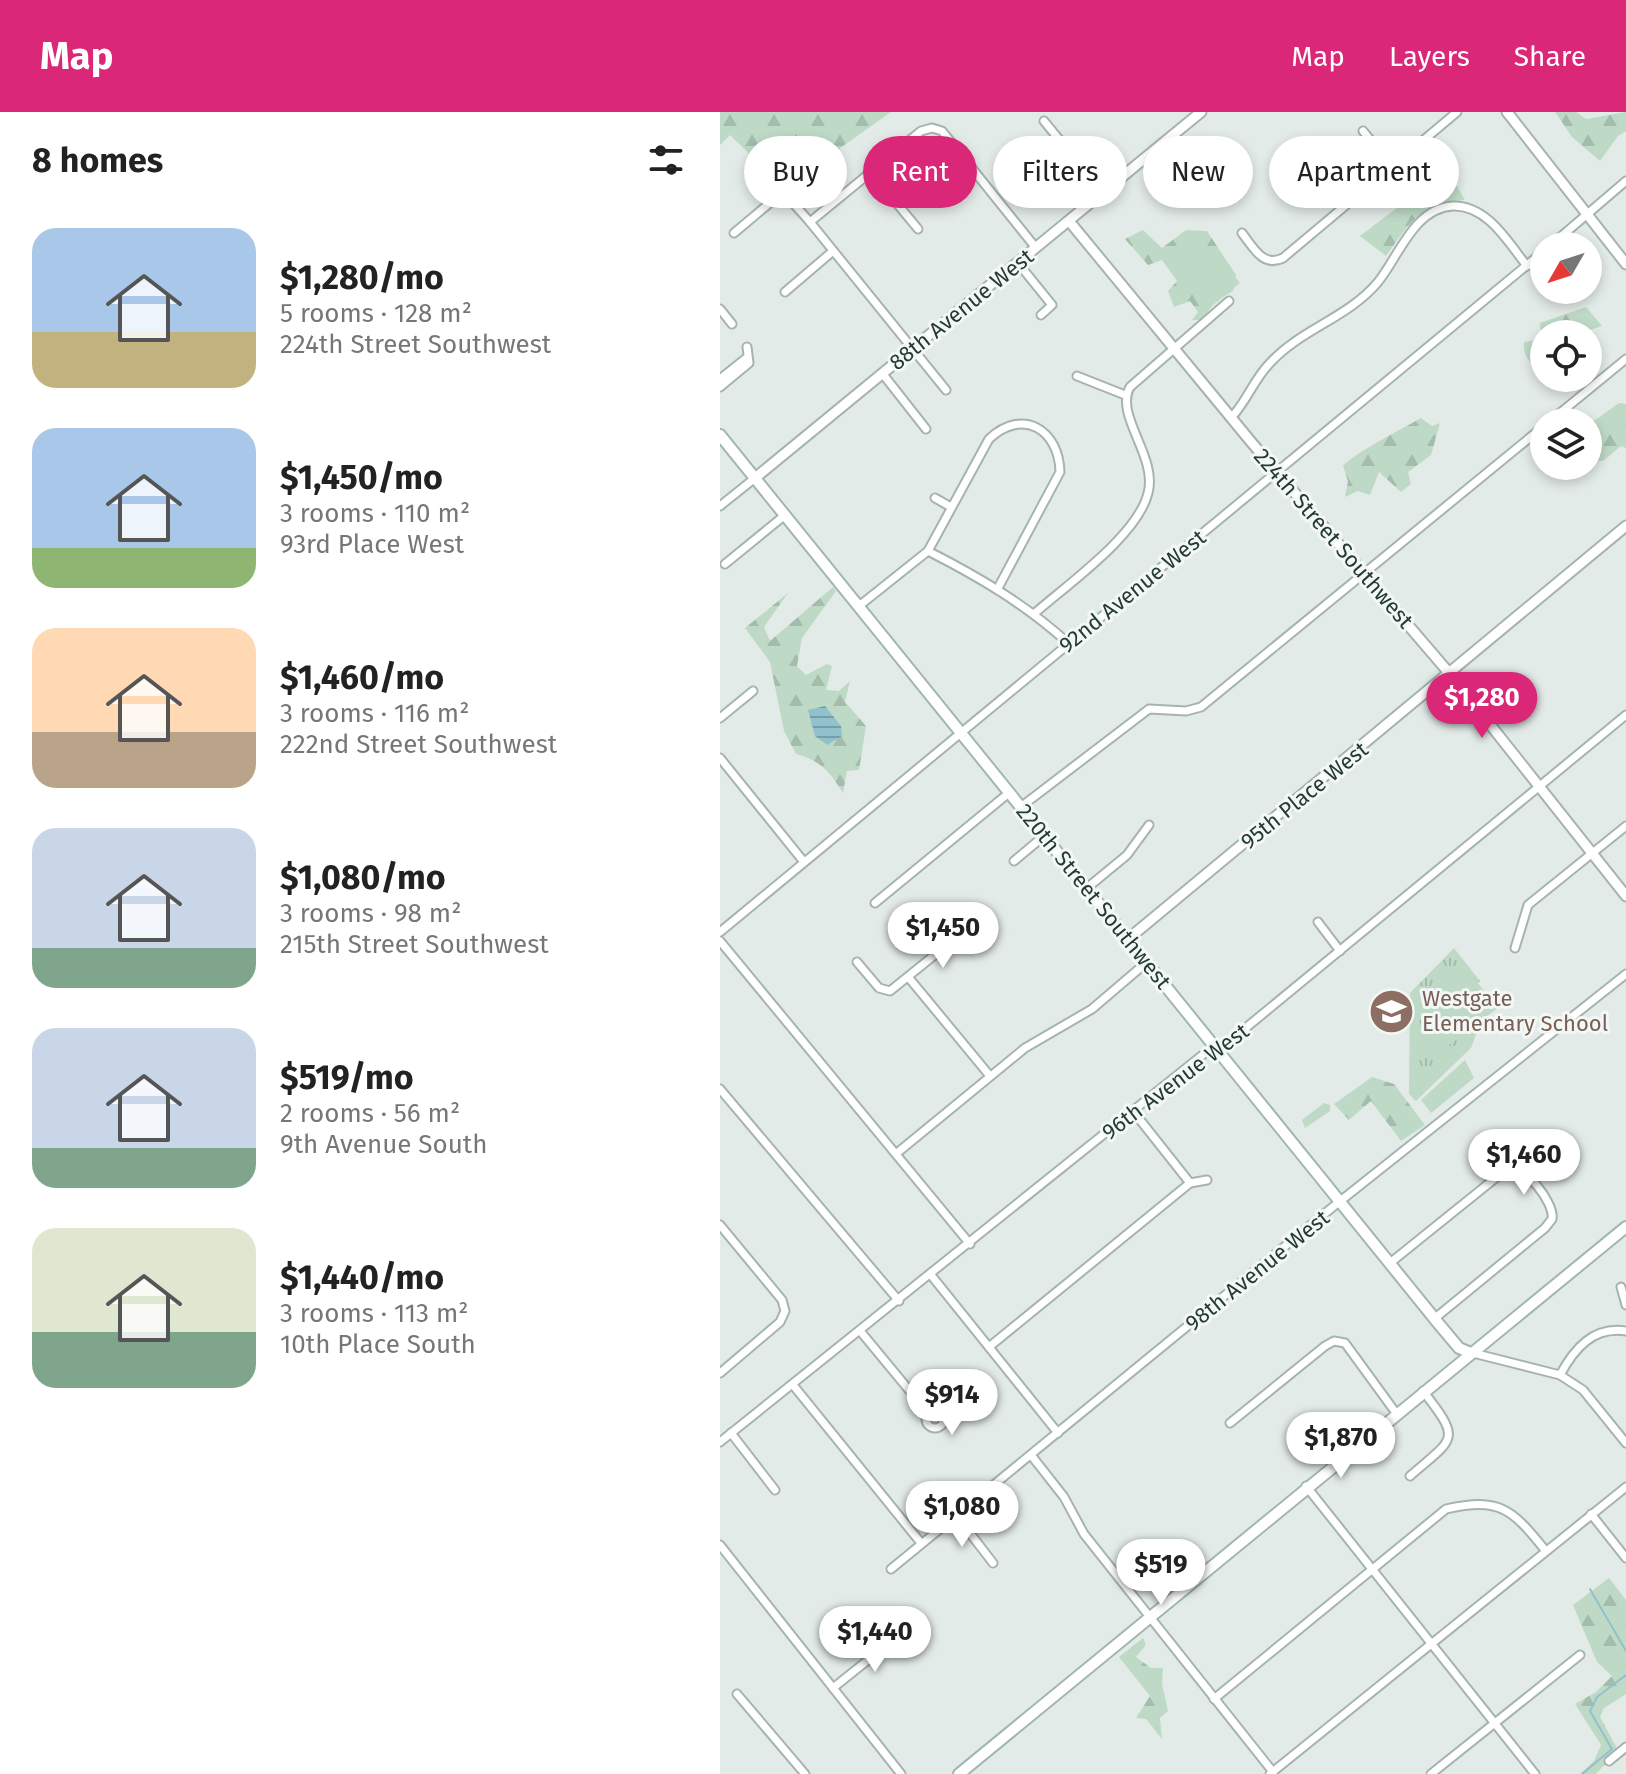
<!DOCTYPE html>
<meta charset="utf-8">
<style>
:root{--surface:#fff;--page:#f2f2f2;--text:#222;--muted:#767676;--accent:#db2777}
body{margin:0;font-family:"Fira Sans",sans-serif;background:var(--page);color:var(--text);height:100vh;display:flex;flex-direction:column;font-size:30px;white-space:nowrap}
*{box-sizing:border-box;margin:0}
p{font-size:26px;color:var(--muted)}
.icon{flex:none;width:44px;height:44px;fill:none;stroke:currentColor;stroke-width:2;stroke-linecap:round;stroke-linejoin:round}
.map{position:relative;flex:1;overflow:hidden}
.sheet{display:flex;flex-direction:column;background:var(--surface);width:720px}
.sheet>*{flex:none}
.top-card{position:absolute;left:24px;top:24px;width:760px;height:72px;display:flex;gap:16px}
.needle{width:52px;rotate:231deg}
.controls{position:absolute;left:810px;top:120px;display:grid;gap:16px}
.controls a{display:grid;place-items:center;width:72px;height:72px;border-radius:50%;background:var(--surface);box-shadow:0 4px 12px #0003;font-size:40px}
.price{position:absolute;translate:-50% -68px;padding:0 18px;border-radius:28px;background:#fff;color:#222;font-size:26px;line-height:52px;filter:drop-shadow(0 2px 4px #0008)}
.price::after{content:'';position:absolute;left:50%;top:48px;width:24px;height:18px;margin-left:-12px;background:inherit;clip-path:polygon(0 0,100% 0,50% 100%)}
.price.current{background:var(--accent);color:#fff}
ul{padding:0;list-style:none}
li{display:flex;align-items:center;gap:24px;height:200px;padding:0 32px}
li span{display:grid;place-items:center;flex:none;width:224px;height:160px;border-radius:24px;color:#555}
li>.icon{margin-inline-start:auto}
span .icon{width:96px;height:96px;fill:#fffc;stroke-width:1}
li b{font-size:34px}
h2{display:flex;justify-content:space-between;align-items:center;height:96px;padding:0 32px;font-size:34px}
.chip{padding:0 28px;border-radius:36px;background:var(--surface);box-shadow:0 4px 12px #0003;font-size:28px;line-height:72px}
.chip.current{background:var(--accent);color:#fff}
header{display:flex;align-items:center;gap:48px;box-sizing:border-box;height:112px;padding:0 40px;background:var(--accent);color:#fff}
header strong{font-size:38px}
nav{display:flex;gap:44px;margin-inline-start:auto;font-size:28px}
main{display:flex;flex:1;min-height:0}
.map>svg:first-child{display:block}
.grass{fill:url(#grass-tufts)}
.forest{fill:url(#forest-firs)}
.green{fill:#bedac6}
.water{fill:url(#water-rules)}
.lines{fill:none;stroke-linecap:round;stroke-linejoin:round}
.stream{stroke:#91c1cb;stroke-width:2}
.minor-casing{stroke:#a6b3af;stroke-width:11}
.tertiary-casing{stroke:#a6b3af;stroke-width:13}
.secondary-casing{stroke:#a2b6af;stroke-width:14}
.minor{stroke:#fff;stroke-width:7}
.tertiary{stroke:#fff;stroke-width:9}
.secondary{stroke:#fff;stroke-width:10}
.labels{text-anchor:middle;stroke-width:6;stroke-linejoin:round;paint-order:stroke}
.street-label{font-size:22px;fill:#243b35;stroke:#f3f8f6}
.education-label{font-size:22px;fill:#785e54;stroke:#f3f8f6;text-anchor:start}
</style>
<header>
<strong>Map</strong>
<nav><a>Map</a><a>Layers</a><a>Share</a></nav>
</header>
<main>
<section class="sheet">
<h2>8 homes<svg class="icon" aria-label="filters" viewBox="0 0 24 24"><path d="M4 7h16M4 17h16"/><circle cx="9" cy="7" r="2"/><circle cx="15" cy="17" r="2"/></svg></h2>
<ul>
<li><span style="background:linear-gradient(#a9c7e8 65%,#c2b280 0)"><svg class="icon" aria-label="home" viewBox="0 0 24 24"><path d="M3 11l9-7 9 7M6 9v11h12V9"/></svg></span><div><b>$1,280/mo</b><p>5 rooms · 128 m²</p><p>224th Street Southwest</p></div></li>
<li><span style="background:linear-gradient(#a9c7e8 75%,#8fb573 0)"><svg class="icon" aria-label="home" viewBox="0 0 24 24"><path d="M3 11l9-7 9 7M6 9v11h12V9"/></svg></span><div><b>$1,450/mo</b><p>3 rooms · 110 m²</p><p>93rd Place West</p></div></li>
<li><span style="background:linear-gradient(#ffd9b3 65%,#b9a48a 0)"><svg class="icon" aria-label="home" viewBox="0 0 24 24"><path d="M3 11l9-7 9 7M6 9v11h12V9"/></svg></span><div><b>$1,460/mo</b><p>3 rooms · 116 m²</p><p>222nd Street Southwest</p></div></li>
<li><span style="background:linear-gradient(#c9d6e8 75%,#7fa58c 0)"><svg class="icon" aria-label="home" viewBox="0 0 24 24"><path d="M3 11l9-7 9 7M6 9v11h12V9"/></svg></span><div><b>$1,080/mo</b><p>3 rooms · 98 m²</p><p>215th Street Southwest</p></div></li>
<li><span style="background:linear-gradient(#c9d6e8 75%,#7fa58c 0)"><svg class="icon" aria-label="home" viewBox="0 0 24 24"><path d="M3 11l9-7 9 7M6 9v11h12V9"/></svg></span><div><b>$519/mo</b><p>2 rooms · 56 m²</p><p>9th Avenue South</p></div></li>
<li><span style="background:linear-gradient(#dfe7d0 65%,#7fa58c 0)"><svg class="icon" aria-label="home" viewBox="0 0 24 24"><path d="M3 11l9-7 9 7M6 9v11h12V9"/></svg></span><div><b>$1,440/mo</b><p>3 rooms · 113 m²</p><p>10th Place South</p></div></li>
</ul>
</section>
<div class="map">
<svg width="906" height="1662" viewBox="0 0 906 1662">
<defs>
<pattern id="grass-tufts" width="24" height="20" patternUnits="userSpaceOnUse" patternTransform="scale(2)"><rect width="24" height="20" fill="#bedac6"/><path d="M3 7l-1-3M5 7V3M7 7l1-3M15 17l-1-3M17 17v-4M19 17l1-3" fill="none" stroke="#a3bcab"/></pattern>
<pattern id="forest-firs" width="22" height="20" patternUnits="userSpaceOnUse" patternTransform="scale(2)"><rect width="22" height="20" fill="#bedac6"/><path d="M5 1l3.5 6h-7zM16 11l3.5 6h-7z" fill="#a3bcab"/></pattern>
<pattern id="water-rules" width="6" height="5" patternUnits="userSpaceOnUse" patternTransform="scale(2)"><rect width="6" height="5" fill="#91c1cb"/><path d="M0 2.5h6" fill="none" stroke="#769ea6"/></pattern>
</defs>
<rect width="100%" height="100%" fill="#e3ebe8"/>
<polygon class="grass" points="734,836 760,869 740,887 762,907 751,936 696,989 689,982 690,881"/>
<g class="forest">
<polygon points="0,0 171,0 64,76 10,23 0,33"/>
<polygon points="835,0 856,0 866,7 906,0 906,19 898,24 880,49 852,25"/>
<path d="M717 73 737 74 745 88C700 92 691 109 666 144L640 124 686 89Z"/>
<polygon points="423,118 442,136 466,118 487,119 516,163 513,179 496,189 481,208 472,208 478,200 470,189 454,195 448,179 457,169 442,148 428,153 405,127"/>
<path d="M866 195 882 214 858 222H824V263C813 254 802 245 804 230L821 227 820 211Z"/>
<polygon points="899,291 906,292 906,336 901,334 883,349 868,348 868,313"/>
<path d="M701 306 712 314 720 311 711 343 688 360 691 372 681 380 659 360 650 383 638 379 625 385 628 369 623 354C634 341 682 317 701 306Z"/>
<path d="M113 475 116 479 82 526 77 554 86 563 107 552 112 554 106 578 119 579 130 569 125 590 146 614 139 658 127 659 123 681C110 660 100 648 76 642L64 619 50 550 25 516 68 481 44 515 50 529Z"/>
<polygon points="652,965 674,972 705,1013 681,1029 651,989 629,1008 614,992"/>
<polygon points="889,1466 906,1488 906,1582 884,1596 880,1605 898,1638 876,1662 860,1662 874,1649 881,1633 855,1592 876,1580 892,1564 877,1550 853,1493"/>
<polygon points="423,1526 426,1533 416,1545 431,1556 443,1556 442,1572 448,1599 440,1606 442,1627 426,1607 416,1606 430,1584 399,1545"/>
</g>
<g class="green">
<polygon points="476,121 520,171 487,198 444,147"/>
<path d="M741 850 778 896 724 937C692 894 702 879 741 850Z"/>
<circle cx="680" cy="895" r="11"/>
<polygon points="745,948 754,966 711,1001 701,988"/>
<polygon points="604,991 610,993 610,999 585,1016 582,1008"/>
</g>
<polygon class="water" points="105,594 121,614 122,624 107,633 95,624 88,598"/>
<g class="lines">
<g class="stream">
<polyline points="870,1477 906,1539"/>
<polyline points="862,1662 892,1637 870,1599 877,1585 906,1563"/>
</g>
<defs>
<g id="minor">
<polyline points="324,9 383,81"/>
<polyline points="643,19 672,54"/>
<polyline points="39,53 90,110 226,278"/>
<polyline points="151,60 198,117"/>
<polyline points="90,110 201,19 212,16 222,19 316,136"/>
<polyline points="14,121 57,85 68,83"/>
<path d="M522 121C533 135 543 156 563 146L737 0"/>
<polyline points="830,134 906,69"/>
<polyline points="298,151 332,193 321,203"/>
<polyline points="65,180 113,139"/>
<polyline points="0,197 12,212"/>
<polyline points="162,261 206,317"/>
<polyline points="357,264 405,283"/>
<polyline points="0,267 25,247"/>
<polyline points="0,275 29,251 27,235"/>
<path d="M511 306C527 289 534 267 550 251 581 217 628 206 658 170 679 144 694 96 733 94 767 93 788 130 807 154"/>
<polyline points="829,310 906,247"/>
<polyline points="215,386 231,395"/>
<polyline points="0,394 35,366"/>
<path d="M208 439C259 465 305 492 348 531"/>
<polyline points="5,452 65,403"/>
<path d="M139 494 208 439 269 327C303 295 339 318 340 360L278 476"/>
<path d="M315 501C348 472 418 423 428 381 438 345 394 303 410 275L509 189"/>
<polyline points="0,606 33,579"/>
<polyline points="0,646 84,750"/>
<polyline points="302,694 429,597 466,599 481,595 824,314"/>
<polyline points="294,749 325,723"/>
<polyline points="367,776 407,743 429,713"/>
<polyline points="155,791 290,680"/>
<polyline points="598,810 620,839"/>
<polyline points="0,820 824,139"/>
<polyline points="0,829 250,1132"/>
<polyline points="795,836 808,793 906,714"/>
<polyline points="137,850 159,876 170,879 253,812 259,802"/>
<polyline points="189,866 270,964"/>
<polyline points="0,977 179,1189"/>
<polyline points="413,999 470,1071"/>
<polyline points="177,1041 305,936 372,897 427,850"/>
<polyline points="0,1113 62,1188 65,1199 60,1210 0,1261"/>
<path d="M670 1151 788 1056C805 1053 835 1091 832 1107L825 1116 714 1207"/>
<polyline points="211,1163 338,1321"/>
<polyline points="901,1175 906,1193"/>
<polyline points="141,1220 208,1301"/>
<polyline points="269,1235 470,1071 487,1068"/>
<polyline points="753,1241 840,1263 863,1278 906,1331"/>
<path d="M840 1263C854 1237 873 1214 906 1219"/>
<polyline points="73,1273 201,1431"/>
<circle cx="215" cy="1307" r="9"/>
<polyline points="510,1311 605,1234 614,1229 625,1231 676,1301"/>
<polyline points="11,1321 55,1378"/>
<polyline points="0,1330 485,941 505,932 522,919 906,603"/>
<polyline points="311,1343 344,1385 364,1422 553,1660"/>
<path d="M690 1364C735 1325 742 1329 703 1279"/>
<polyline points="586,1374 815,1662"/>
<polyline points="871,1402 906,1446"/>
<polyline points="236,1403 273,1451"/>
<polyline points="0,1433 181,1662"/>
<polyline points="171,1457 614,1094 906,862"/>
<polyline points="113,1576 178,1524"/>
<polyline points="17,1582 85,1662"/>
<path d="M494 1587 726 1397C780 1385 792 1397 825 1438"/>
<polyline points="889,1649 906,1635"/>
<polyline points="550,1662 906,1375"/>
<polyline points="711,1662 860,1543"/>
</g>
<g id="tertiary">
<polyline points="787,0 906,152"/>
<polyline points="349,109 532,331 730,562 906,784"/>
<polyline points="35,366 481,0"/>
<polyline points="408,827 906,414"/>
</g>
<g id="secondary">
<polyline points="0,323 718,1211 739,1236 751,1241"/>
<polyline points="239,1662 906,1115"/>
</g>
</defs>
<use href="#minor" class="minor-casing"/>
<use href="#tertiary" class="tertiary-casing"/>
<use href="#secondary" class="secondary-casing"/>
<use href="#minor" class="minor"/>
<use href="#tertiary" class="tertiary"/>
<use href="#secondary" class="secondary"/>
</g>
<defs>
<symbol id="school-disc" viewBox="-11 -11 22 22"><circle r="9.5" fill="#8d6e63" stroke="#f3f8f6"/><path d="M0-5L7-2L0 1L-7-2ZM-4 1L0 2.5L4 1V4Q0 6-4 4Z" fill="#fff"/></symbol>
</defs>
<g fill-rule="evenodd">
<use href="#school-disc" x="646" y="874" width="51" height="51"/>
</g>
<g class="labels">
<g class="street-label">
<text transform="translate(241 197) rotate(-39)" y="8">88th Avenue West</text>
<text transform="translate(614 426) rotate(49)" y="8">224th Street Southwest</text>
<text transform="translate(412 479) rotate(-39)" y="8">92nd Avenue West</text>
<text transform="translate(584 683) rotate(-39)" y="8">95th Place West</text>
<text transform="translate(374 784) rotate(51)" y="8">220th Street Southwest</text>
<text transform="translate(455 969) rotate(-37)" y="8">96th Avenue West</text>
<text transform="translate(537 1158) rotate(-39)" y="8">98th Avenue West</text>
</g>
<g class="education-label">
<text x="702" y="894">Westgate<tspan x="702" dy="25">Elementary School</tspan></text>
</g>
</g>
</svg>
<div class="controls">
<a><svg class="needle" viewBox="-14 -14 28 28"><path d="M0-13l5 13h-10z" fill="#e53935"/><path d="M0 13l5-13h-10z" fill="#767676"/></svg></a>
<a><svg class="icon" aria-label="locate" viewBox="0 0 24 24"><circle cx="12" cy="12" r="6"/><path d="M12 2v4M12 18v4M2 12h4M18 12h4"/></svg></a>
<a><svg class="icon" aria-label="layers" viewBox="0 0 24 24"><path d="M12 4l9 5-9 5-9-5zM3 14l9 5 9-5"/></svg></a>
</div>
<b class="price current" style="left:762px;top:628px">$1,280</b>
<b class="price" style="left:223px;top:858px">$1,450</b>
<b class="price" style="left:804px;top:1085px">$1,460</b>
<b class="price" style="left:232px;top:1325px">$914</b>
<b class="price" style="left:621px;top:1368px">$1,870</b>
<b class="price" style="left:242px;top:1437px">$1,080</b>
<b class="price" style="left:441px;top:1495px">$519</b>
<b class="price" style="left:155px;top:1562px">$1,440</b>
<div class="top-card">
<a class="chip">Buy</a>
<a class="chip current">Rent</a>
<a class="chip">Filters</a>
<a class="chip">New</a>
<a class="chip">Apartment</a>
</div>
</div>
</main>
